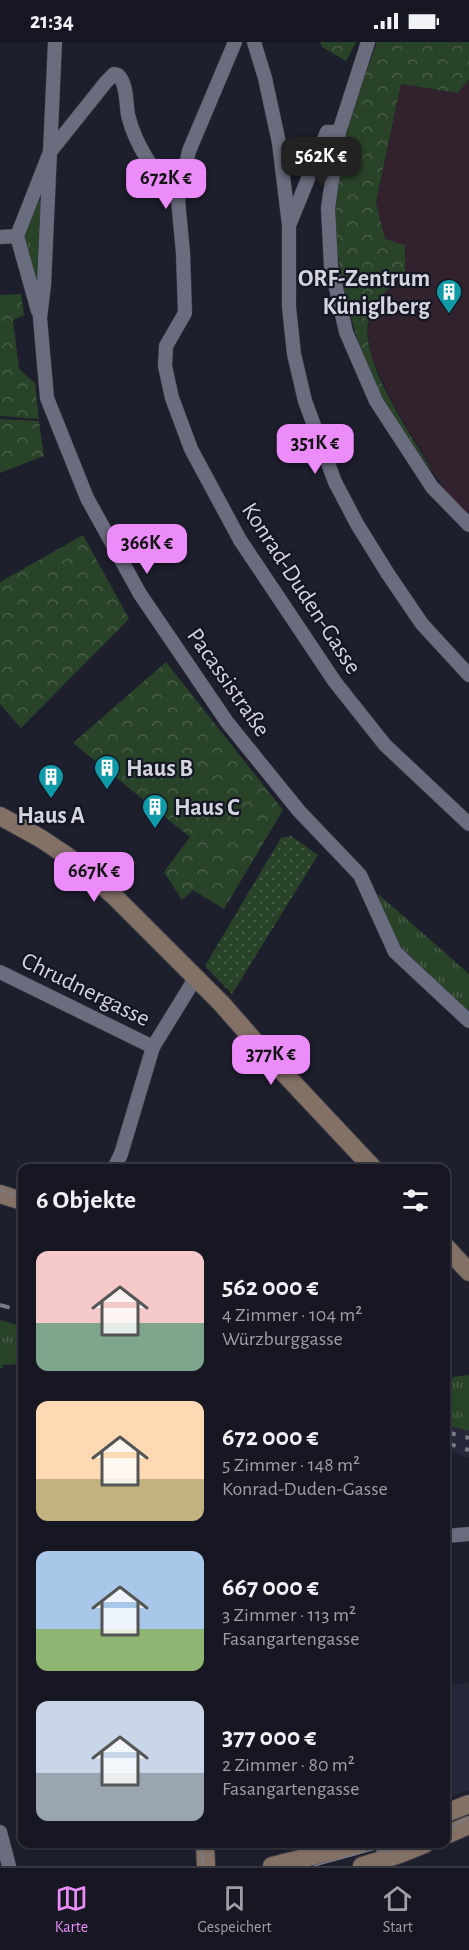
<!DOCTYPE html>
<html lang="de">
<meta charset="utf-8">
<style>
:root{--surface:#161722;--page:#1f202a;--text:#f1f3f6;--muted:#9e9fa5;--line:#353640;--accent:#ec8cfa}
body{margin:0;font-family:"Alegreya Sans",sans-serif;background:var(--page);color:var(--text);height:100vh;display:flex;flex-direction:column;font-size:22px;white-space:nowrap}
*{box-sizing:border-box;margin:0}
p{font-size:20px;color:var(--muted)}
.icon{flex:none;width:33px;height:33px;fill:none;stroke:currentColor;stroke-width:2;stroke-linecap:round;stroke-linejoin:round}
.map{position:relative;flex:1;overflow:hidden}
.side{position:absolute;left:18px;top:1122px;width:432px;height:684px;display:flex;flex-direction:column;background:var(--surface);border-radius:12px;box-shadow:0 2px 4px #0004,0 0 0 2px var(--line)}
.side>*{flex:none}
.price{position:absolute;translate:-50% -51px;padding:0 14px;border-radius:12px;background:var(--accent);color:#111;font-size:20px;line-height:39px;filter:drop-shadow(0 2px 3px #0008)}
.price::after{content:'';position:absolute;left:50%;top:36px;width:18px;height:14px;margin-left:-9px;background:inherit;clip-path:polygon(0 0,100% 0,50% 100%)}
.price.active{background:#222;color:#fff}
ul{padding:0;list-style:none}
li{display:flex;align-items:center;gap:18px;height:150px;padding:0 18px}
li span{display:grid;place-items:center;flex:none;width:168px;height:120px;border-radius:12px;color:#555}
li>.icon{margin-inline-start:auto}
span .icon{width:72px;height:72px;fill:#fffc;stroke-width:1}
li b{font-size:26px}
h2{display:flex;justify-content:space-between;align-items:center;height:72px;padding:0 18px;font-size:26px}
.status{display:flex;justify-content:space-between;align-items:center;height:42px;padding:0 30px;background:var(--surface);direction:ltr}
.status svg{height:16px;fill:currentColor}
.dock{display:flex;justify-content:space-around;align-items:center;height:84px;border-top:2px solid var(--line);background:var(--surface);font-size:16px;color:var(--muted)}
.dock a{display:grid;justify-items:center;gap:3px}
.dock .active{color:var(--accent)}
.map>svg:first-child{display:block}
.commercial{fill:#31222d}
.built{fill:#26283a}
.grass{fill:url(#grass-tufts)}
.forest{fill:url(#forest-crowns)}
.park{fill:url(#park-dots)}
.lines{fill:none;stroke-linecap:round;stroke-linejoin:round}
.minor-casing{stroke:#393a45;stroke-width:15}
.secondary-casing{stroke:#393a45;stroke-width:20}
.minor{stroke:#6a6d7d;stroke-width:14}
.secondary{stroke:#837166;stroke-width:18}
.tram{stroke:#7a7b87;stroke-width:1.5}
.rail{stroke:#7a7b87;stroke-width:4;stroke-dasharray:10 10;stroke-linecap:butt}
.labels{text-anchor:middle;stroke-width:4.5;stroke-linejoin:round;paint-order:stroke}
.poi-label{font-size:24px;font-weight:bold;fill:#d3d4de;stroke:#151623;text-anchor:start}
.street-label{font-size:24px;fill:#d3d4de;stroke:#151623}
</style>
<div class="status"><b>21:34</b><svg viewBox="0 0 49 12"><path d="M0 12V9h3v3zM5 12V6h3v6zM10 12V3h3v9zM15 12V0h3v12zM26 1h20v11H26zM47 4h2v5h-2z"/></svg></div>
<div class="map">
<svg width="469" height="1824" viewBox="0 0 469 1824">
<defs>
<pattern id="grass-tufts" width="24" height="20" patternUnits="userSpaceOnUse" patternTransform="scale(1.5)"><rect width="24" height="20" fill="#294329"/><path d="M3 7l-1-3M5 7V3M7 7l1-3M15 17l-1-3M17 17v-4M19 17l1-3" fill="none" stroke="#475d48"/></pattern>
<pattern id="forest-crowns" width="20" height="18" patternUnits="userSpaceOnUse" patternTransform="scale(1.5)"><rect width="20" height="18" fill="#294329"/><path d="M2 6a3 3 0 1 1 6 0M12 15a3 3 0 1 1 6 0" fill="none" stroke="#475d48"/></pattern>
<pattern id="park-dots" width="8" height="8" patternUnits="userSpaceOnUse" patternTransform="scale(1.5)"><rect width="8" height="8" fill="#294329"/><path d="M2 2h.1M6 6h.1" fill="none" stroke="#475d48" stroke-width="1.8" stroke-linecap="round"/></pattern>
</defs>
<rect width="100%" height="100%" fill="#1e1f2d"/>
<polygon class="commercial" points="469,37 469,477 453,462 393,362 371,314 369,301 368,283 374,265 382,253 405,231 385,197 376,160 401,42 458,51"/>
<g class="built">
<polygon points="446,1383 469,1389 469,1416 446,1409"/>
<polygon points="469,1641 469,1748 446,1756 446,1643"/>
</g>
<g class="grass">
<polygon points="40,159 44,160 40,238 35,237 24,196 38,160"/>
<polygon points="377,851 469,932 469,972 407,914 394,894"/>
<polygon points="0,1278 22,1284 22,1322 3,1323 3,1326 0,1326"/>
<polygon points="469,1333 469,1389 446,1383 446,1336"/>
</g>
<g class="forest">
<polygon points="320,0 356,0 346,19 322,5"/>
<path d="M377 0H469V37L458 51 401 42 376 160 385 197 405 203V231C389 246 372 260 368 282 361 323 416 400 437 436 421 414 403 392 390 368 358 315 335 234 335 172 336 145 342 117 347 91 354 60 367 30 377 0Z"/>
<polygon points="21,252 24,273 13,278 19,327 35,341 39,377 0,374 0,253"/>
<polygon points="0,377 39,379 44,414 0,431"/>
<polygon points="83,493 129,577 21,686 0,662 0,540"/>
<polygon points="166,620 283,768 224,867 193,848 182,858 164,830 190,795 73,701"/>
</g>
<polygon class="park" points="291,794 318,813 232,952 205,924 281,796"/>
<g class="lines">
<defs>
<g id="minor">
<polyline points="55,0 44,243 40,276 47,356 87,456 140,552 227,680 299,769 360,833 395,910 469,979"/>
<polyline points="254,0 265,36 279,101 289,183 289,265 294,312 305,359 335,440 357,482 388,532 422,582 469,633"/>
<polyline points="368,0 339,90 328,166 331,224 346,290 376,359 432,445 469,483"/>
<polyline points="178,158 183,211 185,271 166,304 165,324 172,356 191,407 240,498 335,640 385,703 469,782"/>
<polyline points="290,181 327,90 339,90"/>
<polyline points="0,195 17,194"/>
<path d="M38 269 17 194 50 110 106 40 114 32 118 33C127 41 126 61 128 73 136 106 156 132 178 158L189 109 235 0"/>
<polyline points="0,930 153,1005"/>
<polyline points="114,1126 121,1112 153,1005 196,935"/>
<polyline points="446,1494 469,1492"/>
<polyline points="0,1790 9,1824"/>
<polyline points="383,1802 384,1817"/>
</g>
<g id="secondary">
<polyline points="0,774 40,796 67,814 90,832 117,857 221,961 265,1011 373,1126"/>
<polyline points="0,1152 22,1159"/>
<polyline points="446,1205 469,1230"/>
<polyline points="446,1771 469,1762"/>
<polyline points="446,1793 469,1783"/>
<polyline points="205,1802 206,1824"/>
<polyline points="272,1824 360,1802"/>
<polyline points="362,1824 400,1812 425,1802"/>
</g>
</defs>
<use href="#minor" class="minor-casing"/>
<use href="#secondary" class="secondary-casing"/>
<use href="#minor" class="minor"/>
<use href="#secondary" class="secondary"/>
<g class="tram">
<polyline points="0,1148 22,1155"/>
<polyline points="446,1787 469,1776"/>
<polyline points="202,1802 203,1824"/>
<polyline points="386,1810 411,1802"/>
<polyline points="314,1824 394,1802"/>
</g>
<g class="rail">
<polyline points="0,1263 22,1269"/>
<polyline points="446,1390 469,1396"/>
<polyline points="446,1401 469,1408"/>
</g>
</g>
<defs>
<symbol id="building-pin" viewBox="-11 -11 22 30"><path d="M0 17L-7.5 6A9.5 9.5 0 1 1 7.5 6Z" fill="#0f9aa8" stroke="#151623"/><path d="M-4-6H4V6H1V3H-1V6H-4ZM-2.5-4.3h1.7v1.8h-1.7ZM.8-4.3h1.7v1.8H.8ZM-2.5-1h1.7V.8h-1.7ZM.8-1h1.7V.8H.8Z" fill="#fff"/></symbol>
</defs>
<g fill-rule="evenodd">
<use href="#building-pin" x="434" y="235" width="30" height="40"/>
<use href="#building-pin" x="92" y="711" width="30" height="40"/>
<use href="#building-pin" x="36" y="720" width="30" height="40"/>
<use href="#building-pin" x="140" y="750" width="30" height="40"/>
</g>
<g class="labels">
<g class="poi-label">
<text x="430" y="244" text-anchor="end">ORF-Zentrum<tspan x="430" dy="28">Küniglberg</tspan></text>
<text x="126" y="734">Haus B</text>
<text x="174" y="773">Haus C</text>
<text x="51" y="781" text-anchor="middle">Haus A</text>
</g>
<g class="street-label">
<text transform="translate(302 546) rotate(57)" y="8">Konrad-Duden-Gasse</text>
<text transform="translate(229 640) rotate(55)" y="8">Pacassistraße</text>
<text transform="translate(86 947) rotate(26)" y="8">Chrudnergasse</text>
</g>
</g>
</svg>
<b class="price active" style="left:321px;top:146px">562K €</b>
<b class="price" style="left:166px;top:168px">672K €</b>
<b class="price" style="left:315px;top:433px">351K €</b>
<b class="price" style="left:147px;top:533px">366K €</b>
<b class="price" style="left:94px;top:861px">667K €</b>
<b class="price" style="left:271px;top:1044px">377K €</b>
<section class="side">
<h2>6 Objekte<svg class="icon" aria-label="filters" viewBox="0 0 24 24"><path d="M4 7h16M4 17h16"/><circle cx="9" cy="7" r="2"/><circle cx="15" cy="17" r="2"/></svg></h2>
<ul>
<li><span style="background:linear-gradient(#f6c9c9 60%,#7fa58c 0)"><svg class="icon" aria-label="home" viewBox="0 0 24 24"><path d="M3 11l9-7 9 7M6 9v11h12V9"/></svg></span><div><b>562 000 €</b><p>4 Zimmer · 104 m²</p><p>Würzburggasse</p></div></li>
<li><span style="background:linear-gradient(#ffd9b3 65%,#c2b280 0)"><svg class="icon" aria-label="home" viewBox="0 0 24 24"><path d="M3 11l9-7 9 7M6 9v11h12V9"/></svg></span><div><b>672 000 €</b><p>5 Zimmer · 148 m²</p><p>Konrad-Duden-Gasse</p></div></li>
<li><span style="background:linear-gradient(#a9c7e8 65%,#8fb573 0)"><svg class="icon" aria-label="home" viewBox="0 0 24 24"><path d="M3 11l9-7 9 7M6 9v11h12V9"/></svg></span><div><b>667 000 €</b><p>3 Zimmer · 113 m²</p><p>Fasangartengasse</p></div></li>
<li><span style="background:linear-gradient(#c9d6e8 60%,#9aa5b1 0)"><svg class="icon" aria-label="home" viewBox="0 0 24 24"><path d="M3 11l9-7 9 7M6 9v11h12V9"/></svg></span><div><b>377 000 €</b><p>2 Zimmer · 80 m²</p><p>Fasangartengasse</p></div></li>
</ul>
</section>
</div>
<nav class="dock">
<a class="active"><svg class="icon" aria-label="map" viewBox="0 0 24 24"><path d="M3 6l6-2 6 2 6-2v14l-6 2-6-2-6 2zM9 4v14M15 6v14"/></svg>Karte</a>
<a><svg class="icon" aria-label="saved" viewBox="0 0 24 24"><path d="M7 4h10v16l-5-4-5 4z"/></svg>Gespeichert</a>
<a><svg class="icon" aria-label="home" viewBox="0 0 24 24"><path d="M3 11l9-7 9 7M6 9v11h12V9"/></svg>Start</a>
</nav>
